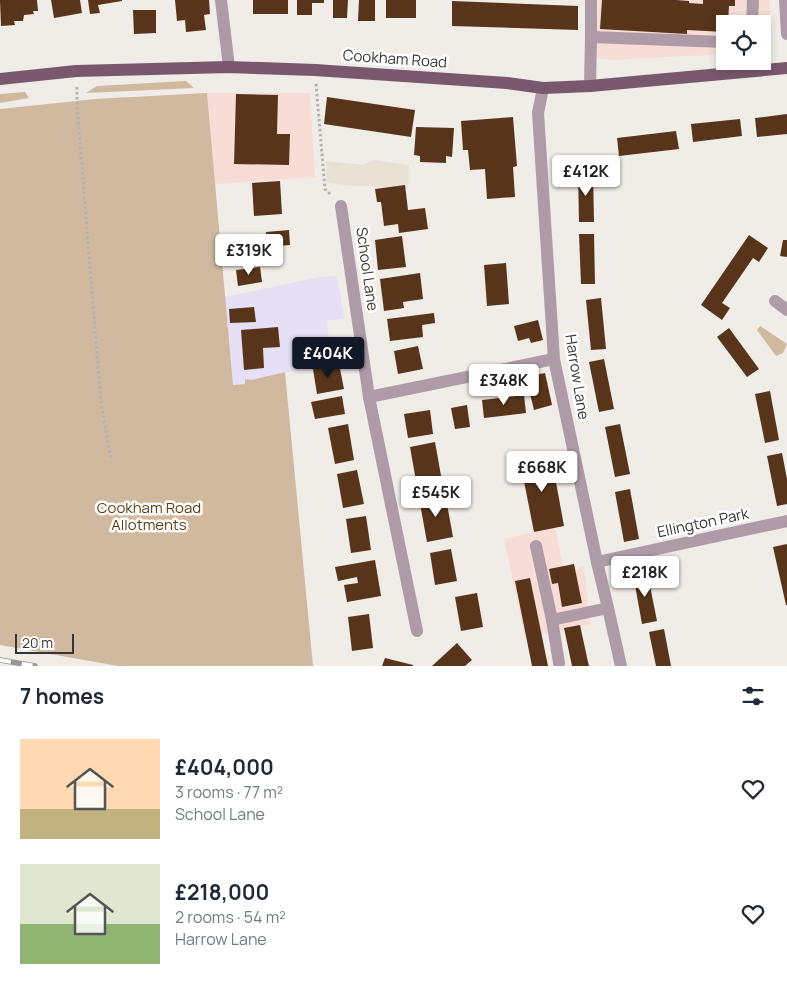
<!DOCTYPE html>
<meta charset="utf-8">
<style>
:root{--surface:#fff;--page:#f2f2f3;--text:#1f2937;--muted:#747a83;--accent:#111827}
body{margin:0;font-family:Manrope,sans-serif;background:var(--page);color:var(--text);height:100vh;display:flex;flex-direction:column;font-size:19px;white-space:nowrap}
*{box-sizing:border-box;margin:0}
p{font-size:16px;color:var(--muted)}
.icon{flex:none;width:28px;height:28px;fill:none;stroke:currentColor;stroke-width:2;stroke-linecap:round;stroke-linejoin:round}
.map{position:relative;height:666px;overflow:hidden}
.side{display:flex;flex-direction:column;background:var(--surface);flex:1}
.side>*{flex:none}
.buttons{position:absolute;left:716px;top:15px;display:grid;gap:10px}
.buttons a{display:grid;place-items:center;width:55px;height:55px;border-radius:0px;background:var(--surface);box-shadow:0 2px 8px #0003;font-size:25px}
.scale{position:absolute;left:15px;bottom:12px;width:59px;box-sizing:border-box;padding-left:5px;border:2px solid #363533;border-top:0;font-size:14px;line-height:18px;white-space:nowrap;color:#363533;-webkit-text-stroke:4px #fff;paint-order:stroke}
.price{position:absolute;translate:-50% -42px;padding:0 11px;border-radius:5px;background:#fff;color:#222;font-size:16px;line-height:32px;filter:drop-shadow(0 1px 2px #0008)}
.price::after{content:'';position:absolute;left:50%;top:30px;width:15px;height:11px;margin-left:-8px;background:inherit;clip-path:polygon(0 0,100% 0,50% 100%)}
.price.active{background:var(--accent);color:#fff}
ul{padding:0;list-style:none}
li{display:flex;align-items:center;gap:15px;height:125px;padding:0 20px}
li span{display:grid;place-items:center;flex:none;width:140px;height:100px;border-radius:0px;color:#555}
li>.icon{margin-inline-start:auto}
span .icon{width:60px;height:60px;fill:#fffc;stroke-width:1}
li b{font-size:21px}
h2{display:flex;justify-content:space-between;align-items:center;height:60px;padding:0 20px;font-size:21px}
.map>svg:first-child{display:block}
.commercial{fill:#f7ddd6}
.built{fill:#e9e0d6}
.education{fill:#e6dff5}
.green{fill:#d1b99f}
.building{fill:#58351a}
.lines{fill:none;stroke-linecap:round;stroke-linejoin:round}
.path{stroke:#b5b2af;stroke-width:3;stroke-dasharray:2.5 2.5;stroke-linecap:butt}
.minor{stroke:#af9ba7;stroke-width:12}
.major{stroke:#79576c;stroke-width:12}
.rail-casing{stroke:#999693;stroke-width:5.5}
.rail{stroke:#fff;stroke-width:4;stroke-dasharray:11;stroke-linecap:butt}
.labels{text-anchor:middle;stroke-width:5;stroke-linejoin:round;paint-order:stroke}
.street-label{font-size:15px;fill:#363533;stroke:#fff}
.park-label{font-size:15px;fill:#603e11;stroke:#fff}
</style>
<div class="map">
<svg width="787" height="666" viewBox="0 0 787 666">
<rect width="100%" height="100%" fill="#f0ece8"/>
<g class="commercial">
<polygon points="598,0 769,0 771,34 763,45 762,24 725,24 725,54 612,60 595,58"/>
<polygon points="207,93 310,93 315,177 215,184"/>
<polygon points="555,527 564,571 584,567 590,625 525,638 504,539"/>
</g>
<polygon class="built" points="374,160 409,165 408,188 357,186 327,183 326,161 363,165"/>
<polygon class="education" points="337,276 344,318 326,321 334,362 252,380 245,379 245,384 233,385 225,297 320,277"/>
<g class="green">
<polygon points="186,81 194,88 86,93 97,86"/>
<polygon points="25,92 29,98 0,103 0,94"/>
<polygon points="207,93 233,385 245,384 245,379 252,380 285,372 313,666 118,666 0,645 0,109 95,99"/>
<polygon points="760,326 787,344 783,353 776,356 757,330"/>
</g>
<g class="building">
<polygon points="0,0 37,0 38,11 33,11 34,14 24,15 23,21 14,21 15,25 1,26"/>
<polygon points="51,0 80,0 82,13 54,18"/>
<polygon points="88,0 122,0 122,1 98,5 100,13 90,14"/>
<polygon points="175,0 209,0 210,14 204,15 206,30 186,32 185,20 177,21"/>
<rect x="253" y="0" width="35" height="14"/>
<polygon points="297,0 324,0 324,3 312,3 312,15 297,15"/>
<polygon points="333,0 348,0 347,18 333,18"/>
<polygon points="359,0 375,0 375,21 358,21"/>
<rect x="386" y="0" width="30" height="18"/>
<polygon points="602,0 676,0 689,1 689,3 703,4 703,0 735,0 735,6 729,6 728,24 725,24 725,32 687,30 687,34 600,29"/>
<polygon points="452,1 578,6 578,30 452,26"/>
<polygon points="133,10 156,10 156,33 134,34"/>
<polygon points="236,94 278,95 277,134 290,134 289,165 234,164"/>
<polygon points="327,97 415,110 411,137 324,124"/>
<polygon points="787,114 787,134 757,137 755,118"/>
<polygon points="513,117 517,166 513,167 515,197 487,199 485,169 470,170 468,150 463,150 461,121"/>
<polygon points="740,119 742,136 693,142 691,124"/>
<polygon points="416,127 454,128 452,157 446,156 446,163 420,162 420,156 414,155"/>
<polygon points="676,131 679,149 619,156 617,138"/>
<polygon points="593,171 594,222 579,222 578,172"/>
<polygon points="280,181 282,214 254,216 252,183"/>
<polygon points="405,185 408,210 425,208 428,229 399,233 398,224 384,226 381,202 377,202 375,189"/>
<polygon points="289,230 290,245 267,247 266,232"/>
<polygon points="579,234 594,234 595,284 581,284"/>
<polygon points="749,235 768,248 759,262 753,258 722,303 730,308 722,320 701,305"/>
<polygon points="402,236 406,267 378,270 375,240"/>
<polygon points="783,240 787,240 787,257 780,256"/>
<polygon points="506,263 509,304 487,306 484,265"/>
<polygon points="260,267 262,282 238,286 236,270"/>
<polygon points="420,273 423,299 403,302 404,308 384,311 380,279"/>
<polygon points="601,298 606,349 591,350 586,300"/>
<polygon points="254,307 256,322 230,323 229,309"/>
<polygon points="434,313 435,323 422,325 423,337 390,341 387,319"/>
<polygon points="538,320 543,340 531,343 529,338 518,341 514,326"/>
<polygon points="278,327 280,347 263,348 264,368 244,370 241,330"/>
<polygon points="729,328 759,369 747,377 717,337"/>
<polygon points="418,346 423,369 398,374 394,351"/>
<polygon points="604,359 614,409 599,412 589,362"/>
<polygon points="339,364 344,389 317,394 313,369"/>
<polygon points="545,373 552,405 534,410 526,377"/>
<polygon points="770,391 779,440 765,443 755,394"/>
<polygon points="524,395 526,413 484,418 482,400"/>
<polygon points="342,396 345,414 315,419 311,402"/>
<polygon points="467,405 470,427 455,429 451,408"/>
<polygon points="430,410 433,434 408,438 404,414"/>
<polygon points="348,424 354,460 335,464 328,428"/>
<polygon points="620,424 630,474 615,477 605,427"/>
<polygon points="435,442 443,487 418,492 410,447"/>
<polygon points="782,453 787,479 787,504 777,506 767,456"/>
<polygon points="551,455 564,526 534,532 520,461"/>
<polygon points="357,470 364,504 343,508 337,474"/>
<polygon points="630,489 639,539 624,542 615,492"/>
<polygon points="445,493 453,537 427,542 419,498"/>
<polygon points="366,516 371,550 351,553 346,519"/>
<polygon points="787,544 787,605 786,605 773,547"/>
<polygon points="451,549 457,581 435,585 430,553"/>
<polygon points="375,560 381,596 347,602 344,585 358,583 357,577 338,581 335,567"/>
<polygon points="574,564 582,603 562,607 558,583 552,584 549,569"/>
<polygon points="647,571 657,621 642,624 633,574"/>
<polygon points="530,578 548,666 532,666 515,581"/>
<polygon points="477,593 483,627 461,631 455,597"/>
<polygon points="369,614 373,648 352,651 348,617"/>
<polygon points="580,625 588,662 589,666 572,666 564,628"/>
<polygon points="664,629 671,666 656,666 649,632"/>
<polygon points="457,643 472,660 465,666 432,666"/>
<polygon points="385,658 413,665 413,666 382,666"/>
</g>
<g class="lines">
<g class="path">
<polyline points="316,84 325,189 331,195"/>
<polyline points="77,87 77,106 101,404 111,459"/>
</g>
<g class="minor">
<polyline points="221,0 229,67"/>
<polyline points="785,0 787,34"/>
<polyline points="752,24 753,0"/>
<polyline points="591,37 591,0"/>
<polyline points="590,86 591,37 725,42"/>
<polyline points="543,88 538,113 554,359 597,562 608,608 621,666"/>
<polyline points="341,206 369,397 417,631"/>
<polyline points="775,301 787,310"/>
<polyline points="369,397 554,359"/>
<polyline points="536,546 552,620 559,663"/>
<polyline points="597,562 787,521"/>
<polyline points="552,620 608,608"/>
</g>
<polyline class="major" points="0,79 76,71 229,67 315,70 507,83 543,88 590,86 787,68"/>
<defs>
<polyline id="rail" points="0,660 35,666"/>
</defs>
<use href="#rail" class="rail-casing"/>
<use href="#rail" class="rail"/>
</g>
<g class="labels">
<g class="street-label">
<text transform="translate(395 59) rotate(4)" y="5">Cookham Road</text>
<text transform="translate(367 269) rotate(82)" y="5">School Lane</text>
<text transform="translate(577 377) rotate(81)" y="5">Harrow Lane</text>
<text transform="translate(703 523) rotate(-12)" y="5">Ellington Park</text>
</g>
<g class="park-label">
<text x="149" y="513">Cookham Road<tspan x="149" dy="17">Allotments</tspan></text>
</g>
</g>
</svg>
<div class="buttons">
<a><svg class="icon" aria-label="locate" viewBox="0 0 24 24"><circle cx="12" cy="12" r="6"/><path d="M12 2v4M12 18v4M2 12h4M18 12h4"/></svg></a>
</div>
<div class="scale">20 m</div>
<b class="price" style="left:586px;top:197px">£412K</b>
<b class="price" style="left:249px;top:276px">£319K</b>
<b class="price active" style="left:328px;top:379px">£404K</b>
<b class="price" style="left:504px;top:406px">£348K</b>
<b class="price" style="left:542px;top:493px">£668K</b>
<b class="price" style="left:436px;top:518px">£545K</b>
<b class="price" style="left:645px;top:598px">£218K</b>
</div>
<section class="side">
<h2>7 homes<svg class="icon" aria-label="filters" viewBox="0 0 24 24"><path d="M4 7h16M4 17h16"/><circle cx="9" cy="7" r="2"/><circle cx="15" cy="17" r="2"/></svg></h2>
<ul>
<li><span style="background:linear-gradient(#ffd9b3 70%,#c2b280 0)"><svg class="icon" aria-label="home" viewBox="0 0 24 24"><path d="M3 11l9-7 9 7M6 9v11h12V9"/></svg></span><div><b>£404,000</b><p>3 rooms · 77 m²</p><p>School Lane</p></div><svg class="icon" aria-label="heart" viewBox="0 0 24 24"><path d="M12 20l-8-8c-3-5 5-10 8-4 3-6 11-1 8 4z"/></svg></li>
<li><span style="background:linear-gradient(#dfe7d0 60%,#8fb573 0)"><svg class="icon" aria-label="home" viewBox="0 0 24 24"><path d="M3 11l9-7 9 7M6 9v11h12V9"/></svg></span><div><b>£218,000</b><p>2 rooms · 54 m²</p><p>Harrow Lane</p></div><svg class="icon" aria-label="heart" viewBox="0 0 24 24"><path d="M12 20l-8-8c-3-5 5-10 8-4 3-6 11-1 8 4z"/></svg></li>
</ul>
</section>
